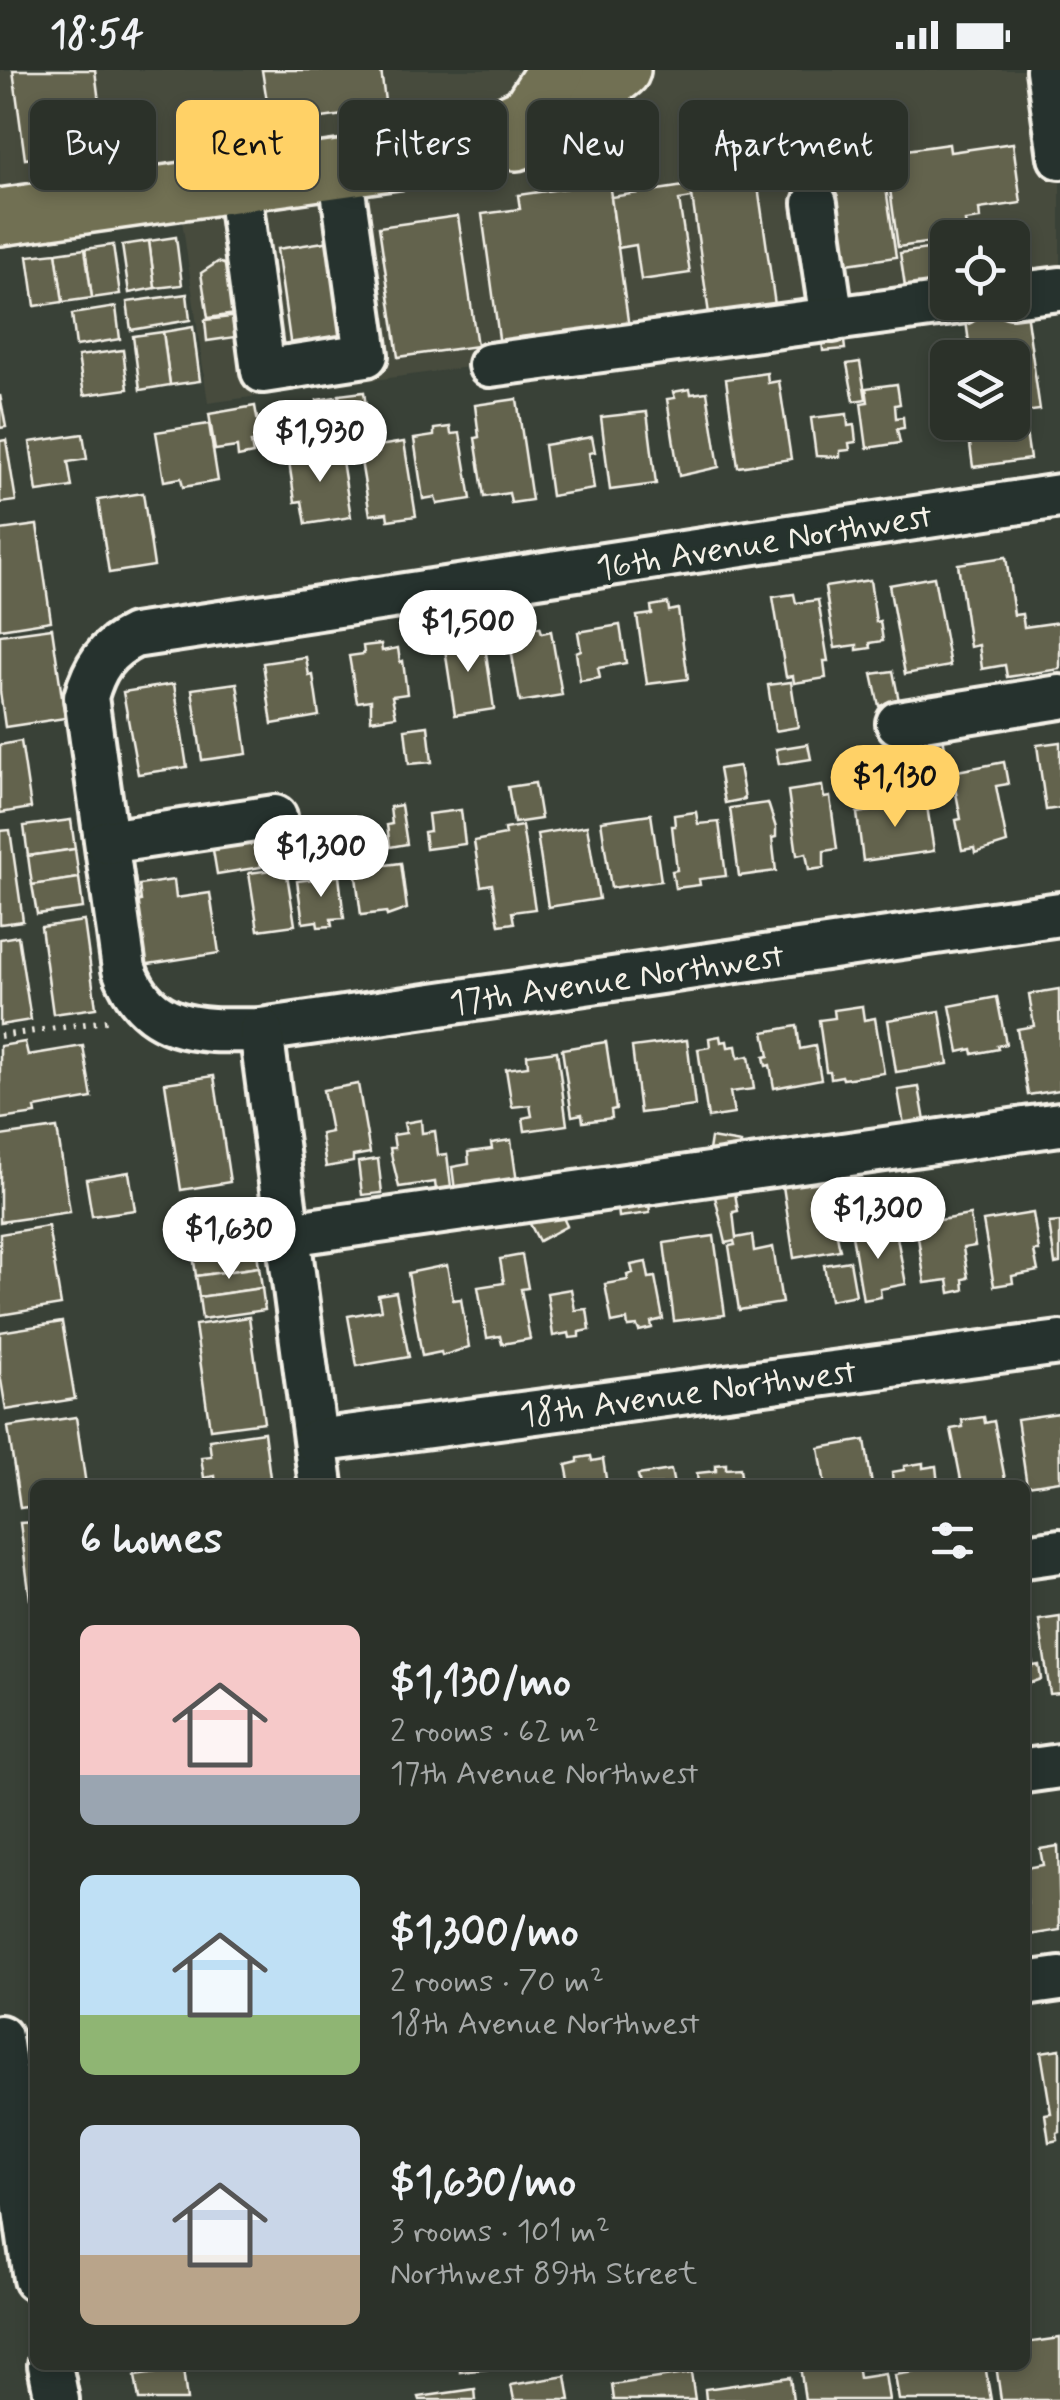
<!DOCTYPE html>
<meta charset="utf-8">
<style>
:root{--surface:#2b3129;--page:#373d35;--text:#f1f3f6;--muted:#a6a9a8;--line:#474c46;--accent:#ffd166}
body{margin:0;font-family:Mynerve,sans-serif;background:var(--page);color:var(--text);height:100vh;display:flex;flex-direction:column;font-size:38px;white-space:nowrap}
*{box-sizing:border-box;margin:0}
p{font-size:32px;color:var(--muted)}
.icon{flex:none;width:55px;height:55px;fill:none;stroke:currentColor;stroke-width:2;stroke-linecap:round;stroke-linejoin:round}
.map{position:relative;flex:1;overflow:hidden}
.drawer{position:absolute;left:30px;top:1410px;width:1000px;height:890px;display:flex;flex-direction:column;background:var(--surface);border-radius:15px;box-shadow:0 5px 15px #0003,0 0 0 2px var(--line)}
.drawer>*{flex:none}
.hud{position:absolute;left:30px;top:30px;width:1000px;height:90px;display:flex;gap:20px}
.fabs{position:absolute;left:930px;top:150px;display:grid;gap:20px}
.fabs a{display:grid;place-items:center;width:100px;height:100px;border-radius:15px;background:var(--surface);box-shadow:0 5px 15px #0003,0 0 0 2px var(--line);font-size:50px}
.price{position:absolute;translate:-50% -85px;padding:0 22px;border-radius:35px;background:#fff;color:#222;font-size:32px;line-height:65px;filter:drop-shadow(0 2px 5px #0008)}
.price::after{content:'';position:absolute;left:50%;top:60px;width:30px;height:22px;margin-left:-15px;background:inherit;clip-path:polygon(0 0,100% 0,50% 100%)}
.price.selected{background:var(--accent);color:#111}
ul{padding:0;list-style:none}
li{display:flex;align-items:center;gap:30px;height:250px;padding:0 50px}
li span{display:grid;place-items:center;flex:none;width:280px;height:200px;border-radius:15px;color:#555}
li>.icon{margin-inline-start:auto}
span .icon{width:120px;height:120px;fill:#fffc;stroke-width:1}
li b{font-size:42px}
h2{display:flex;justify-content:space-between;align-items:center;height:120px;padding:0 50px;font-size:42px}
.chip{padding:0 35px;border-radius:15px;background:var(--surface);box-shadow:0 5px 15px #0003,0 0 0 2px var(--line);font-size:35px;line-height:90px}
.chip.selected{background:var(--accent);color:#111}
.status{display:flex;justify-content:space-between;align-items:center;height:70px;padding:0 50px;background:var(--surface);direction:ltr}
.status svg{height:28px;fill:currentColor}
.map>svg:first-child{display:block}
.built{fill:#464b3e}
.building{fill:#64634e;stroke:#f4f1e8;stroke-width:2.5}
.lines{fill:none;stroke-linecap:round;stroke-linejoin:round}
.minor-casing{stroke:#f4f1e8;stroke-width:50}
.major-casing{stroke:#f4f1e8;stroke-width:62}
.path{stroke:#f4f1e8;stroke-width:6;stroke-dasharray:2.5 8;stroke-linecap:butt}
.minor{stroke:#26332d;stroke-width:42}
.major{stroke:#716f52;stroke-width:55}
.labels{text-anchor:middle;stroke-width:8;stroke-linejoin:round;paint-order:stroke}
.street-label{font-size:35px;fill:#f4f1e8;stroke:#26332d}
</style>
<div class="status"><b>18:54</b><svg viewBox="0 0 49 12"><path d="M0 12V9h3v3zM5 12V6h3v6zM10 12V3h3v9zM15 12V0h3v12zM26 1h20v11H26zM47 4h2v5h-2z"/></svg></div>
<div class="map">
<svg width="1060" height="2330" viewBox="0 0 1060 2330">
<rect width="100%" height="100%" fill="#394137"/>
<filter id="ink" filterUnits="userSpaceOnUse"><feTurbulence type="fractalNoise" baseFrequency=".01" numOctaves="2"/><feDisplacementMap in="SourceGraphic" scale="20" xChannelSelector="R" yChannelSelector="G"/><feConvolveMatrix kernelMatrix="1 2 1 2 8 2 1 2 1" color-interpolation-filters="sRGB"/></filter>
<g filter="url(#ink)">
<polygon class="built" points="0,0 1060,0 1060,215 1013,222 1012,168 948,168 947,231 208,333 178,122 0,147"/>
<g class="building">
<polygon points="13,0 95,0 99,32 89,33 90,37 99,36 105,78 25,89"/>
<polygon points="262,0 381,0 386,39 279,54 277,40 268,38"/>
<polygon points="1013,73 1021,133 979,139 980,149 965,151 967,167 898,177 885,83 949,74 950,82"/>
<polygon points="881,83 896,187 840,195 826,91"/>
<polygon points="733,93 736,112 757,109 776,242 710,251 691,119 714,116 711,96"/>
<polygon points="609,112 629,258 500,276 482,144 520,139 518,125"/>
<polygon points="691,115 692,128 679,130 690,203 641,210 636,175 618,178 611,127"/>
<polygon points="458,146 477,276 398,287 379,157"/>
<polygon points="176,167 182,215 155,218 149,171"/>
<polygon points="149,171 155,218 129,223 122,175"/>
<polygon points="331,171 346,270 291,278 277,179"/>
<polygon points="113,175 120,224 92,228 85,179"/>
<polygon points="948,176 948,217 906,223 900,183"/>
<polygon points="85,179 92,228 63,232 56,183"/>
<polygon points="56,183 63,232 35,236 28,186"/>
<polygon points="218,192 235,198 242,243 208,248 201,203"/>
<polygon points="187,224 190,250 131,260 127,232"/>
<polygon points="1025,234 1040,340 1023,342 1030,389 973,397 967,352 1012,352 1012,288 971,288 965,243"/>
<polygon points="116,237 120,269 76,276 72,244"/>
<polygon points="239,246 242,266 207,271 205,250"/>
<polygon points="842,255 845,279 823,281 821,258"/>
<polygon points="193,257 200,311 170,315 163,262"/>
<polygon points="163,262 170,315 140,320 133,266"/>
<polygon points="123,280 128,319 84,325 78,286"/>
<polygon points="860,292 866,329 854,331 847,294"/>
<polygon points="767,303 768,313 779,311 791,389 738,397 726,309"/>
<polygon points="897,314 900,334 895,335 896,348 903,347 904,358 897,359 900,373 867,378 861,333 868,332 866,318"/>
<polygon points="690,319 691,324 707,322 719,397 679,406 667,329 675,328 673,322"/>
<polygon points="364,322 369,359 345,363 339,325"/>
<polygon points="0,325 6,357 0,358"/>
<polygon points="336,327 340,351 321,354 317,330"/>
<polygon points="517,329 532,430 511,433 509,423 484,427 475,368 479,367 475,335"/>
<polygon points="255,336 261,371 251,372 253,384 238,387 237,377 215,380 209,344"/>
<polygon points="647,342 656,414 610,420 601,347"/>
<polygon points="847,344 848,356 854,355 856,372 849,373 850,380 840,381 840,387 816,386 811,348"/>
<polygon points="209,354 218,411 183,417 181,408 164,411 156,362"/>
<polygon points="450,357 451,364 460,363 471,429 437,434 435,427 423,429 414,369 434,366 434,359"/>
<polygon points="83,364 87,389 68,392 72,417 37,422 30,372"/>
<polygon points="592,367 595,382 589,383 594,419 551,426 544,375"/>
<polygon points="6,370 16,431 0,433 0,371"/>
<polygon points="404,372 416,446 388,450 387,443 370,445 360,385 379,382 378,376"/>
<polygon points="340,378 351,447 306,454 302,431 295,432 288,385"/>
<polygon points="143,423 154,496 109,503 98,430"/>
<polygon points="37,455 51,551 0,559 0,460"/>
<polygon points="1006,487 1014,545 1022,544 1024,557 1060,552 1060,599 1007,607 1005,595 982,599 979,575 970,577 958,494"/>
<polygon points="934,507 950,596 905,604 889,515"/>
<polygon points="870,510 876,552 880,551 883,571 870,573 871,578 857,580 857,575 835,578 825,517"/>
<polygon points="794,524 796,533 818,530 828,591 824,591 826,608 794,613 793,606 786,607 773,527"/>
<polygon points="668,533 669,541 678,539 688,609 647,614 637,546 652,544 651,536"/>
<polygon points="620,555 626,593 598,598 600,608 580,611 576,582 581,580 578,562"/>
<polygon points="540,557 542,563 551,561 562,625 520,632 509,567 527,565 526,560"/>
<polygon points="52,558 65,648 5,657 0,621 0,565"/>
<polygon points="462,563 463,572 484,569 494,639 455,645 443,566"/>
<polygon points="381,574 382,581 398,578 400,592 403,591 407,624 392,626 396,646 371,650 371,630 357,632 349,586 364,584 363,576"/>
<polygon points="306,587 309,606 313,605 319,646 272,654 263,593"/>
<polygon points="893,601 899,631 879,636 872,604"/>
<polygon points="791,612 798,657 775,661 768,615"/>
<polygon points="237,613 247,684 202,690 192,619"/>
<polygon points="174,614 187,697 138,704 123,622"/>
<polygon points="428,656 432,692 409,694 405,659"/>
<polygon points="943,666 950,709 925,713 919,669"/>
<polygon points="21,671 31,738 0,743 0,675"/>
<polygon points="1060,672 1060,738 1046,740 1037,675"/>
<polygon points="808,674 811,689 779,694 776,679"/>
<polygon points="1004,692 1008,714 996,716 1007,773 975,783 974,778 962,780 956,750 961,749 952,702"/>
<polygon points="739,696 745,729 725,733 719,699"/>
<polygon points="535,713 541,749 514,753 508,717"/>
<polygon points="822,716 824,728 830,727 837,779 824,781 824,798 809,800 806,783 797,785 788,721"/>
<polygon points="887,729 888,733 913,730 914,737 927,736 934,781 863,791 857,743 871,741 870,736 877,735 876,731"/>
<polygon points="768,733 776,758 776,767 772,768 776,801 739,806 730,738"/>
<polygon points="401,735 407,774 390,777 387,755 392,754 390,737"/>
<polygon points="461,740 465,774 426,779 424,762 430,761 428,744"/>
<polygon points="696,742 698,754 719,752 726,806 699,809 700,815 675,818 672,801 677,800 672,756 675,756 674,745"/>
<polygon points="651,744 661,811 611,818 601,751"/>
<polygon points="71,750 75,779 28,786 24,756"/>
<polygon points="329,752 330,758 341,757 345,784 313,791 307,756"/>
<polygon points="522,756 535,839 512,842 514,853 499,855 492,814 481,816 474,771 505,765 504,759"/>
<polygon points="587,756 599,829 548,837 537,764"/>
<polygon points="10,760 23,851 0,854 0,761"/>
<polygon points="255,761 261,797 217,804 211,768"/>
<polygon points="75,779 79,808 32,815 28,786"/>
<polygon points="401,793 407,839 387,846 386,842 361,845 355,799"/>
<polygon points="286,798 295,855 258,860 249,803"/>
<polygon points="339,806 344,848 331,849 332,856 318,857 317,851 303,853 297,811"/>
<polygon points="79,808 83,838 37,844 32,815"/>
<polygon points="174,810 176,828 210,823 219,883 142,895 133,833 141,831 139,815"/>
<polygon points="84,851 96,938 53,944 41,857"/>
<polygon points="18,866 31,950 0,955 0,869"/>
<polygon points="1059,919 1060,1020 1028,1025 1017,959 1034,956 1029,924"/>
<polygon points="997,927 1006,974 997,976 998,979 973,984 972,979 959,982 950,936"/>
<polygon points="862,936 864,950 875,948 884,1003 843,1009 842,1006 831,1008 830,1001 826,1001 819,950 835,948 834,940"/>
<polygon points="940,941 948,994 896,1002 888,950"/>
<polygon points="797,956 800,979 815,976 821,1009 774,1018 770,995 766,996 764,987 769,986 764,962"/>
<polygon points="720,966 721,972 727,971 728,977 736,976 738,988 749,986 754,1019 730,1022 734,1044 708,1048 698,979 710,977 709,968"/>
<polygon points="687,970 695,1036 640,1043 632,977"/>
<polygon points="25,972 28,985 83,976 92,1028 35,1038 36,1044 0,1049 0,976"/>
<polygon points="606,972 616,1039 611,1040 612,1048 583,1052 582,1044 572,1046 562,979"/>
<polygon points="557,981 567,1055 525,1061 523,1048 532,1046 530,1035 512,1037 506,999 528,996 527,985"/>
<polygon points="214,1006 230,1112 181,1120 165,1013"/>
<polygon points="358,1014 370,1083 353,1086 353,1092 326,1097 321,1064 331,1062 323,1020"/>
<polygon points="919,1017 925,1051 904,1055 898,1020"/>
<polygon points="421,1050 422,1063 435,1061 438,1085 447,1084 451,1117 436,1120 435,1112 399,1117 391,1084 390,1078 395,1078 393,1065 406,1063 404,1053"/>
<polygon points="57,1058 70,1142 0,1152 0,1066"/>
<polygon points="711,1068 741,1073 738,1092 708,1087"/>
<polygon points="511,1070 518,1119 456,1128 452,1097 469,1094 468,1082 492,1079 491,1073"/>
<polygon points="378,1089 382,1123 362,1125 358,1092"/>
<polygon points="129,1102 135,1140 92,1146 86,1109"/>
<polygon points="837,1107 846,1163 837,1165 840,1180 794,1188 783,1116"/>
<polygon points="733,1111 738,1141 733,1142 736,1168 752,1165 754,1181 773,1177 782,1233 739,1240 729,1176 735,1175 734,1171 726,1173 712,1114"/>
<polygon points="648,1124 650,1143 619,1147 617,1127"/>
<polygon points="250,1132 253,1154 190,1162 187,1141"/>
<polygon points="558,1137 567,1156 539,1171 529,1152"/>
<polygon points="1033,1143 1039,1181 1034,1181 1038,1201 1012,1206 1013,1213 994,1216 983,1151"/>
<polygon points="970,1145 975,1176 963,1178 968,1208 963,1209 964,1220 950,1223 948,1210 925,1213 916,1154"/>
<polygon points="1060,1152 1060,1193 1055,1194 1049,1153"/>
<polygon points="253,1154 256,1175 193,1184 190,1162"/>
<polygon points="48,1156 61,1235 0,1245 0,1164"/>
<polygon points="895,1157 906,1214 880,1219 881,1227 863,1230 852,1165"/>
<polygon points="714,1166 725,1245 674,1251 664,1173"/>
<polygon points="256,1175 259,1197 196,1206 193,1184"/>
<polygon points="522,1185 528,1218 521,1219 530,1269 502,1274 500,1266 487,1268 478,1217 504,1213 500,1189"/>
<polygon points="850,1191 856,1225 830,1230 824,1195"/>
<polygon points="646,1192 649,1208 655,1207 663,1249 651,1252 652,1258 639,1261 637,1256 628,1257 627,1250 612,1253 605,1214 628,1210 627,1205 633,1203 631,1195"/>
<polygon points="447,1195 453,1230 461,1229 469,1277 442,1286 441,1282 422,1286 408,1203"/>
<polygon points="259,1197 262,1218 199,1227 196,1206"/>
<polygon points="262,1218 265,1240 202,1249 199,1227"/>
<polygon points="571,1219 575,1240 587,1239 590,1260 579,1262 579,1267 570,1268 569,1263 553,1266 547,1223"/>
<polygon points="396,1222 409,1287 357,1296 348,1246 381,1240 378,1225"/>
<polygon points="249,1247 264,1352 210,1359 195,1255"/>
<polygon points="62,1252 75,1329 6,1340 0,1304 0,1262"/>
<polygon points="1059,1343 1060,1411 1027,1416 1017,1349"/>
<polygon points="76,1347 86,1415 35,1415 35,1436 20,1438 8,1357"/>
<polygon points="984,1347 985,1353 994,1351 1006,1415 962,1415 951,1359 963,1357 962,1350"/>
<polygon points="264,1362 271,1415 216,1415 215,1406 204,1408 201,1387 211,1386 209,1370"/>
<polygon points="865,1370 872,1415 825,1415 819,1378"/>
<polygon points="591,1386 592,1391 603,1389 607,1415 570,1415 566,1395 578,1392 578,1388"/>
<polygon points="923,1393 923,1398 936,1396 938,1415 893,1415 892,1402 904,1400 904,1396"/>
<polygon points="726,1394 726,1399 740,1398 742,1415 698,1415 697,1403 716,1401 716,1395"/>
<polygon points="671,1400 674,1415 640,1415 638,1405"/>
<polygon points="35,1452 35,1528 30,1529 20,1453"/>
<polygon points="1060,1547 1060,1623 1050,1624 1039,1550"/>
<polygon points="1025,1573 1029,1573 1033,1596 1039,1595 1041,1609 1025,1615"/>
<polygon points="1058,1776 1060,1860 1029,1865 1025,1798 1043,1795 1040,1779"/>
<polygon points="1060,1979 1060,2062 1057,2063 1058,2070 1049,2072 1045,2044 1051,2043 1041,1982"/>
<polygon points="1060,2268 1060,2330 1001,2330 996,2295 1025,2295 1025,2273"/>
<polygon points="460,2295 497,2295 497,2298 460,2302"/>
<polygon points="857,2295 859,2308 885,2304 889,2330 805,2330 800,2296"/>
<polygon points="957,2295 985,2295 991,2330 899,2330 895,2305"/>
<polygon points="183,2299 187,2330 139,2330 135,2306"/>
<polygon points="691,2303 695,2330 614,2330 612,2315"/>
<polygon points="566,2306 570,2330 514,2330 511,2315"/>
<polygon points="790,2307 793,2330 706,2330 705,2319"/>
<polygon points="475,2319 476,2330 420,2330 419,2327"/>
</g>
<g class="lines">
<defs>
<g id="minor">
<polyline points="1048,0 1060,87"/>
<polyline points="218,56 227,114"/>
<polyline points="238,113 263,301 366,285 340,99"/>
<polyline points="815,133 832,250"/>
<polyline points="1012,225 1060,219"/>
<polyline points="490,295 960,232"/>
<path id="s1" d="M1060 426 134 566C106 579 94 598 86 627L124 899C148 965 202 961 261 960L1060 844"/>
<polyline points="898,653 1060,627"/>
<polyline points="107,772 275,747"/>
<polyline points="261,960 321,1415"/>
<polyline points="288,1164 1060,1054"/>
<path id="s2" d="M316 1371 1060 1273"/>
<polyline points="1025,1486 1060,1481"/>
<polyline points="1025,1701 1060,1696"/>
<polyline points="1025,1914 1060,1909"/>
<polyline points="0,1967 35,2209"/>
<polyline points="50,2295 57,2330"/>
</g>
<g id="major">
<polyline points="516,72 552,56 622,0"/>
<polyline points="0,147 439,85 528,44 556,0"/>
</g>
</defs>
<use href="#minor" class="minor-casing"/>
<use href="#major" class="major-casing"/>
<polyline class="path" points="0,966 113,950"/>
<use href="#minor" class="minor"/>
<use href="#major" class="major"/>
</g>
</g>
<g class="labels">
<g class="street-label">
<text transform="translate(764 471) rotate(-9)" y="12">16th Avenue Northwest</text>
<text dy="12" stroke="none"><textPath href="#s1" startOffset="1815">17th Avenue Northwest</textPath></text>
<text dy="12" stroke="none"><textPath href="#s2" startOffset="375">18th Avenue Northwest</textPath></text>
</g>
</g>
</svg>
<div class="fabs">
<a><svg class="icon" aria-label="locate" viewBox="0 0 24 24"><circle cx="12" cy="12" r="6"/><path d="M12 2v4M12 18v4M2 12h4M18 12h4"/></svg></a>
<a><svg class="icon" aria-label="layers" viewBox="0 0 24 24"><path d="M12 4l9 5-9 5-9-5zM3 14l9 5 9-5"/></svg></a>
</div>
<b class="price" style="left:320px;top:415px">$1,930</b>
<b class="price" style="left:468px;top:605px">$1,500</b>
<b class="price selected" style="left:895px;top:760px">$1,130</b>
<b class="price" style="left:321px;top:830px">$1,300</b>
<b class="price" style="left:878px;top:1192px">$1,300</b>
<b class="price" style="left:229px;top:1212px">$1,630</b>
<div class="hud">
<a class="chip">Buy</a>
<a class="chip selected">Rent</a>
<a class="chip">Filters</a>
<a class="chip">New</a>
<a class="chip">Apartment</a>
</div>
<section class="drawer">
<h2>6 homes<svg class="icon" aria-label="filters" viewBox="0 0 24 24"><path d="M4 7h16M4 17h16"/><circle cx="9" cy="7" r="2"/><circle cx="15" cy="17" r="2"/></svg></h2>
<ul>
<li><span style="background:linear-gradient(#f6c9c9 75%,#9aa5b1 0)"><svg class="icon" aria-label="home" viewBox="0 0 24 24"><path d="M3 11l9-7 9 7M6 9v11h12V9"/></svg></span><div><b>$1,130/mo</b><p>2 rooms · 62 m²</p><p>17th Avenue Northwest</p></div></li>
<li><span style="background:linear-gradient(#bfe0f5 70%,#8fb573 0)"><svg class="icon" aria-label="home" viewBox="0 0 24 24"><path d="M3 11l9-7 9 7M6 9v11h12V9"/></svg></span><div><b>$1,300/mo</b><p>2 rooms · 70 m²</p><p>18th Avenue Northwest</p></div></li>
<li><span style="background:linear-gradient(#c9d6e8 65%,#b9a48a 0)"><svg class="icon" aria-label="home" viewBox="0 0 24 24"><path d="M3 11l9-7 9 7M6 9v11h12V9"/></svg></span><div><b>$1,630/mo</b><p>3 rooms · 101 m²</p><p>Northwest 89th Street</p></div></li>
</ul>
</section>
</div>
